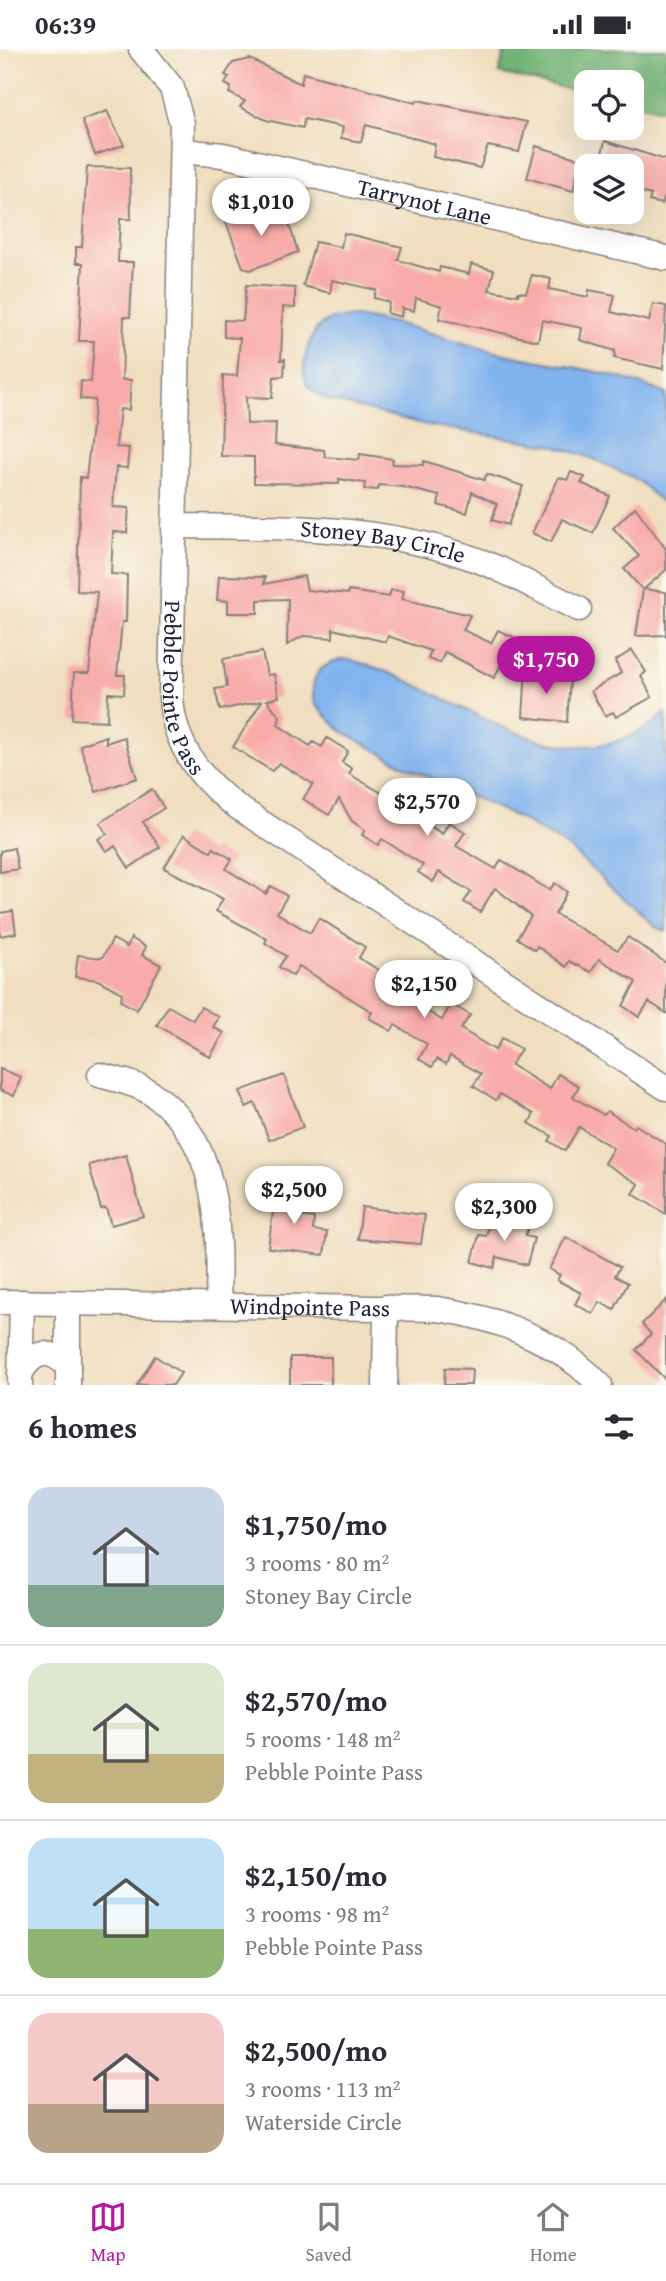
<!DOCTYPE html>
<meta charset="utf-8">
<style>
:root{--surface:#fff;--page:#f2f2f3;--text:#2b2b33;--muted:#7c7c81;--line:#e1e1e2;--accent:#b5179e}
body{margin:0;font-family:"Gentium Book Plus",serif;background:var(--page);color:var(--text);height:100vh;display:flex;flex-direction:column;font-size:26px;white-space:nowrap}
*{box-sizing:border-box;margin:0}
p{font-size:23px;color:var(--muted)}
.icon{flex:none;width:38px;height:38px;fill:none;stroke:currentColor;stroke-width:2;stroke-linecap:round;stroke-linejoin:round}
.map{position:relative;height:1336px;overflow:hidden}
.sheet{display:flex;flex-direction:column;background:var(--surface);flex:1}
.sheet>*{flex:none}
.tools{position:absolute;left:574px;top:21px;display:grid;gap:14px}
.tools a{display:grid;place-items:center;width:70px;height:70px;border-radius:14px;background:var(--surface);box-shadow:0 7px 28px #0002;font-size:35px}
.price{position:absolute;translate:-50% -60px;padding:0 16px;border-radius:24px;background:#fff;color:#222;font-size:23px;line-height:46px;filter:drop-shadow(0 2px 4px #0008)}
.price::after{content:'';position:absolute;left:50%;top:42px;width:21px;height:16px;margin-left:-10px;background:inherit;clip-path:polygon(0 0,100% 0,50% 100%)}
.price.on{background:var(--accent);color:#fff}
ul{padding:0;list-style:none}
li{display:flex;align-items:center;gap:21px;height:175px;padding:0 28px}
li+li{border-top:2px solid var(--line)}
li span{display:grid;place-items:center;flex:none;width:196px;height:140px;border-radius:21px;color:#555}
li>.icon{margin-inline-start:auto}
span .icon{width:84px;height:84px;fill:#fffc;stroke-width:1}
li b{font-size:30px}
h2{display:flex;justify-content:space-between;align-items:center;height:84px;padding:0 28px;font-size:30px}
.status{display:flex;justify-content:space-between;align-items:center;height:49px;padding:0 35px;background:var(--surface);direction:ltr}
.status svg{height:19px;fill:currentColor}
.tabs{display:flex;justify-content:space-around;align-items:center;height:98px;border-top:2px solid var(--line);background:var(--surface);font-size:19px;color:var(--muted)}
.tabs a{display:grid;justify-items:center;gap:4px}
.tabs .on{color:var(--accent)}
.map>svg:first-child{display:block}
.forest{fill:#72b274;stroke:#4a6a58;stroke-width:2}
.water{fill:#81b3ee;stroke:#526a94;stroke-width:2}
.building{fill:#f8aba9}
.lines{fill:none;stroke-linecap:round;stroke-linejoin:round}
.minor-casing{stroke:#89807d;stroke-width:27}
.minor{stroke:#fff;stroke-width:24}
.labels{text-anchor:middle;stroke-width:6;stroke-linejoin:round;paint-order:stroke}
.street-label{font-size:23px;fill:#22223b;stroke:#fbf7ec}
</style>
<div class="status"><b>06:39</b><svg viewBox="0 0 49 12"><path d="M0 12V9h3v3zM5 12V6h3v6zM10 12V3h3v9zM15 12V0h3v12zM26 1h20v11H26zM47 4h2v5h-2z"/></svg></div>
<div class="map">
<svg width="666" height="1336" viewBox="0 0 666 1336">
<rect width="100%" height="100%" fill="#fbf7ec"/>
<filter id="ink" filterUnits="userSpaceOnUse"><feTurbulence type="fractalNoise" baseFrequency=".0143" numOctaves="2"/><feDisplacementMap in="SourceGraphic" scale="14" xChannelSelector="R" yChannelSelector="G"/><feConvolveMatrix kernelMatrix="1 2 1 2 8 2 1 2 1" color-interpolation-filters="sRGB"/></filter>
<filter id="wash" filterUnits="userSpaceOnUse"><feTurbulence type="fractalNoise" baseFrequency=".00686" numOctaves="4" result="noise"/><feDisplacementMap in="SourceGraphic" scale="28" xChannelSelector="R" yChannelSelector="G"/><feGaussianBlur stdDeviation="1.57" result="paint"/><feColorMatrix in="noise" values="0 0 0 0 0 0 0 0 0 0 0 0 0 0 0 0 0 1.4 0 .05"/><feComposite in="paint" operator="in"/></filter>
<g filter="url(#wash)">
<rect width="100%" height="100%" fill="#f0debf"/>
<polygon class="forest" points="505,0 666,0 666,62 632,54 632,33 586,33 586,44 499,24"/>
<g class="water">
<path d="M354 266C399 272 440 288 484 300 545 316 608 319 666 345V457L637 431 594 410 556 397 427 376 327 351C319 346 310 342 306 333 300 316 310 280 326 272 335 267 345 267 354 266Z"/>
<path d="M345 610C451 631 561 756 666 664V882L655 878 569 799 520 770 405 717 340 681 315 655C308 628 319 615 345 610Z"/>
</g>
<g id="blocks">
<g class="building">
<polygon points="250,10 301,35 303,24 416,54 417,51 527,73 519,103 488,97 480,119 433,108 435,95 366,76 361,93 341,89 343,78 304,70 303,79 266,71 240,58 245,52 229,44 231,38 225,35 229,28 225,26 233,14"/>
<polygon points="107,62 124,96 95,106 82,71"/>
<polygon points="605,92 666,111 666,145 662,155 649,152 651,146 632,141 632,117 599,117"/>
<polygon points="536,97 580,110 573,142 527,129"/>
<polygon points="87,118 130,119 131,170 120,170 118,213 133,213 130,268 124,268 122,331 131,331 129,361 120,360 116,398 129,399 127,419 116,418 113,458 129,459 127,484 113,483 111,525 127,526 126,573 122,573 117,626 125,626 124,645 108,644 107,672 72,670 74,624 89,624 97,543 77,542 80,428 86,429 95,351 80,350 81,332 91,333 94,292 79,292 83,214 76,214 76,198 82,198"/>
<polygon points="244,159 249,172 284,160 298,203 250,221 243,218 224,168"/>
<polygon points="344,184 402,198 398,211 439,223 440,218 469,225 471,215 494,221 489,241 518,246 518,243 526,244 532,226 551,230 549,240 588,248 589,241 615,246 611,263 649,272 653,255 666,257 663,320 614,309 615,302 580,291 582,279 542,271 538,292 439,270 442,257 416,249 414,262 402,259 401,268 387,264 389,253 374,249 376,241 332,231 330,244 303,237 315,193 341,198"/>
<polygon points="246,236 295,239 295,259 283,258 281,311 285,310 284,327 274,328 272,349 246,348 247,375 276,374 275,396 324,401 325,408 359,411 360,405 393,410 392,415 423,416 424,412 484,431 487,425 523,437 508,476 492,471 497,455 472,443 467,464 438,456 440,447 403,438 379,436 378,441 364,440 365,434 339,430 339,435 254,434 254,408 221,407 223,326 237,327 240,289 224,288 224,271 243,272"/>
<polygon points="571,423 585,428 581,434 610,447 593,484 562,470 551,493 532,484 559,428 567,431"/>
<polygon points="635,458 666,500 666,521 644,540 666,543 666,586 636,587 643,541 624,520 639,507 613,479"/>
<polygon points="219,527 265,528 264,535 304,527 307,541 348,545 348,542 389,548 391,541 404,542 402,550 470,566 463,581 491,594 498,581 515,589 494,629 445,603 440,614 428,610 431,602 388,587 386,593 333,580 333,589 303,587 287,596 288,550 258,551 258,564 228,564 228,552 217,551"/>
<polygon points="632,601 646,623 641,627 652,648 616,668 613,663 605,667 591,642 621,624 615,612"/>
<polygon points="262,603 267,626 274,625 279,648 267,651 280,668 278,676 310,697 313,693 322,698 327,689 348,702 342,713 352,720 349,725 389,748 400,735 410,743 402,757 442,785 449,773 465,783 456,797 496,820 501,811 549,841 555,834 567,843 555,865 618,901 628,888 666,914 666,964 649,953 639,968 623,957 636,933 599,910 591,923 569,912 566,918 537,897 535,901 517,889 531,867 495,839 480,863 464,853 471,843 439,823 433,833 418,823 423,816 382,790 378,796 362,786 365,781 352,772 339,750 329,766 303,750 313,735 279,714 272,722 233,698 262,652 220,661 215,640 227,638 223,610"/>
<polygon points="526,619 546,619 546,628 570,630 567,673 523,668"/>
<polygon points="106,687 106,694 124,688 137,729 96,743 80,696"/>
<polygon points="152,740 164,759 143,773 160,798 129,819 115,797 106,802 98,790 107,785 100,774"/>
<polygon points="184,786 211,803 213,799 232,810 226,820 266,845 271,837 287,847 277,864 310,884 319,869 365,898 359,909 392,929 395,924 413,934 405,949 442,971 451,955 470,966 461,980 495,1001 502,989 521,1000 511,1016 550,1040 558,1025 579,1037 573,1048 604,1066 607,1062 634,1079 636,1076 666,1095 666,1165 633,1145 639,1135 604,1114 613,1099 579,1078 565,1102 549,1092 552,1087 529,1074 534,1065 500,1045 496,1051 473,1037 481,1025 450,1007 446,1015 437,1010 432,1018 419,1010 427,995 395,976 391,982 369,969 372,963 299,917 293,927 279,918 286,907 265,894 267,890 216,862 223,850 164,819"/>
<polygon points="14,799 18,820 0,823 0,802"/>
<polygon points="13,862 16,884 0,887 0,864"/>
<polygon points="131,889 146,898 142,906 161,916 137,961 121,952 122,944 98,931 75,928 78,906 102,909 113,890 127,898"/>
<polygon points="168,957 193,971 201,958 219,968 213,978 224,984 210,1008 157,976"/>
<polygon points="0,1020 21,1028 14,1047 0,1041"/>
<polygon points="284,1026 303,1078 269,1091 255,1054 246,1058 240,1042"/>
<polygon points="126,1106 143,1167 111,1176 106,1159 101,1160 89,1116"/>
<polygon points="276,1140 302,1143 299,1167 314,1169 313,1181 327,1183 324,1206 268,1199"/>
<polygon points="362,1158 425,1166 421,1195 358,1190"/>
<polygon points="507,1164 521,1167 518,1176 528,1179 525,1187 534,1189 527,1216 497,1208 494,1219 472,1213 479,1186 486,1187 491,1170 504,1173"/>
<polygon points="566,1188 620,1218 615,1227 628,1234 614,1261 600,1253 593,1265 575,1255 581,1244 557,1231 560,1226 549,1220"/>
<polygon points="666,1251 666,1331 636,1301 651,1285 642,1275"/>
<polygon points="155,1307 181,1324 173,1336 137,1336"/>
<rect x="290" y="1308" width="41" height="28"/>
<polygon points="445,1319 472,1320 471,1336 444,1336"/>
</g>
</g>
</g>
<g filter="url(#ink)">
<use href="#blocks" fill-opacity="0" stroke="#89807d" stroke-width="2"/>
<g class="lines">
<defs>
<g id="minor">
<path id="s1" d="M141 0 172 39 182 75 171 649C174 697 201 732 239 759L666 1039"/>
<path id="s2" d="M182 102 223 106 666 209"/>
<path id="s3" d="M174 477C282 478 396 475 497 519 525 532 551 547 579 560"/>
<path d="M100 1026C117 1031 136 1034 151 1044 221 1090 220 1182 218 1256"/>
<path id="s4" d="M0 1253 438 1260C498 1269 557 1291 600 1336"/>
<path d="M20 1325C33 1302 49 1298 68 1317"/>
<polyline points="20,1336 22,1253"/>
<polyline points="68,1336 68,1254"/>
<polyline points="385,1336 386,1258"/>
</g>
</defs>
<use href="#minor" class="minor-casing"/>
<use href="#minor" class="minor"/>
</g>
</g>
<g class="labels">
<g class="street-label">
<text dy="8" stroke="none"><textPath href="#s2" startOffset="248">Tarrynot Lane</textPath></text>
<text dy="8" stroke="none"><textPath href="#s3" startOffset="210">Stoney Bay Circle</textPath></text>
<text dy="8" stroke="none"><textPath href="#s1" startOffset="653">Pebble Pointe Pass</textPath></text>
<text dy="8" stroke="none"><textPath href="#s4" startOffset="310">Windpointe Pass</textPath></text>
</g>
</g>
</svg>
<div class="tools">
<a><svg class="icon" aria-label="locate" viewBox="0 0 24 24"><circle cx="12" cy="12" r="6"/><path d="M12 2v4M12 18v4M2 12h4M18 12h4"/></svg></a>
<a><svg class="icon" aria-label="layers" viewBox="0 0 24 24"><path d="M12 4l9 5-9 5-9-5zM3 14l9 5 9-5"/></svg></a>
</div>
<b class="price" style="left:261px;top:189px">$1,010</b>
<b class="price on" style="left:546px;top:647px">$1,750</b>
<b class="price" style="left:427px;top:789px">$2,570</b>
<b class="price" style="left:424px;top:971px">$2,150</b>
<b class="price" style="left:294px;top:1177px">$2,500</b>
<b class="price" style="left:504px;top:1194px">$2,300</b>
</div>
<section class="sheet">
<h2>6 homes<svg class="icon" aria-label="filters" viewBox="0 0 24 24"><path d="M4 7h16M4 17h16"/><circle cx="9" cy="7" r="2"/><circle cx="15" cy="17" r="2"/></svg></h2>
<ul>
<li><span style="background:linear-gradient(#c9d6e8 70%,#7fa58c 0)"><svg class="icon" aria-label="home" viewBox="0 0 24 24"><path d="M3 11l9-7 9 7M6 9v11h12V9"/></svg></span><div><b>$1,750/mo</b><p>3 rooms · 80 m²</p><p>Stoney Bay Circle</p></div></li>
<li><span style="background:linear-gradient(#dfe7d0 65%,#c2b280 0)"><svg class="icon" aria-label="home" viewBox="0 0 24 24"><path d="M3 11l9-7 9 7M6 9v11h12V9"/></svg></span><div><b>$2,570/mo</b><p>5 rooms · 148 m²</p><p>Pebble Pointe Pass</p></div></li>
<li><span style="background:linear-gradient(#bfe0f5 65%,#8fb573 0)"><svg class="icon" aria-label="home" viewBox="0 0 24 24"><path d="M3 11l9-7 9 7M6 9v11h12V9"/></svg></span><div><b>$2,150/mo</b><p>3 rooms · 98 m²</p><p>Pebble Pointe Pass</p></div></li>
<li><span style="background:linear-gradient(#f6c9c9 65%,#b9a48a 0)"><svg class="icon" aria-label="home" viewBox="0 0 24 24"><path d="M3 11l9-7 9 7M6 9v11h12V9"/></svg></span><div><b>$2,500/mo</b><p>3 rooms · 113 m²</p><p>Waterside Circle</p></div></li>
</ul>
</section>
<nav class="tabs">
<a class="on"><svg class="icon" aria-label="map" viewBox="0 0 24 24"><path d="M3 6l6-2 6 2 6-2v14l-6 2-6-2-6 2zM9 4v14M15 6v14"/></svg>Map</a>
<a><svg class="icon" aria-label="saved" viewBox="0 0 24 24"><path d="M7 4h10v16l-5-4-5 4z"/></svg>Saved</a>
<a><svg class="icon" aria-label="home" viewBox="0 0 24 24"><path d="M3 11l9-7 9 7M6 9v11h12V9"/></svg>Home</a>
</nav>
